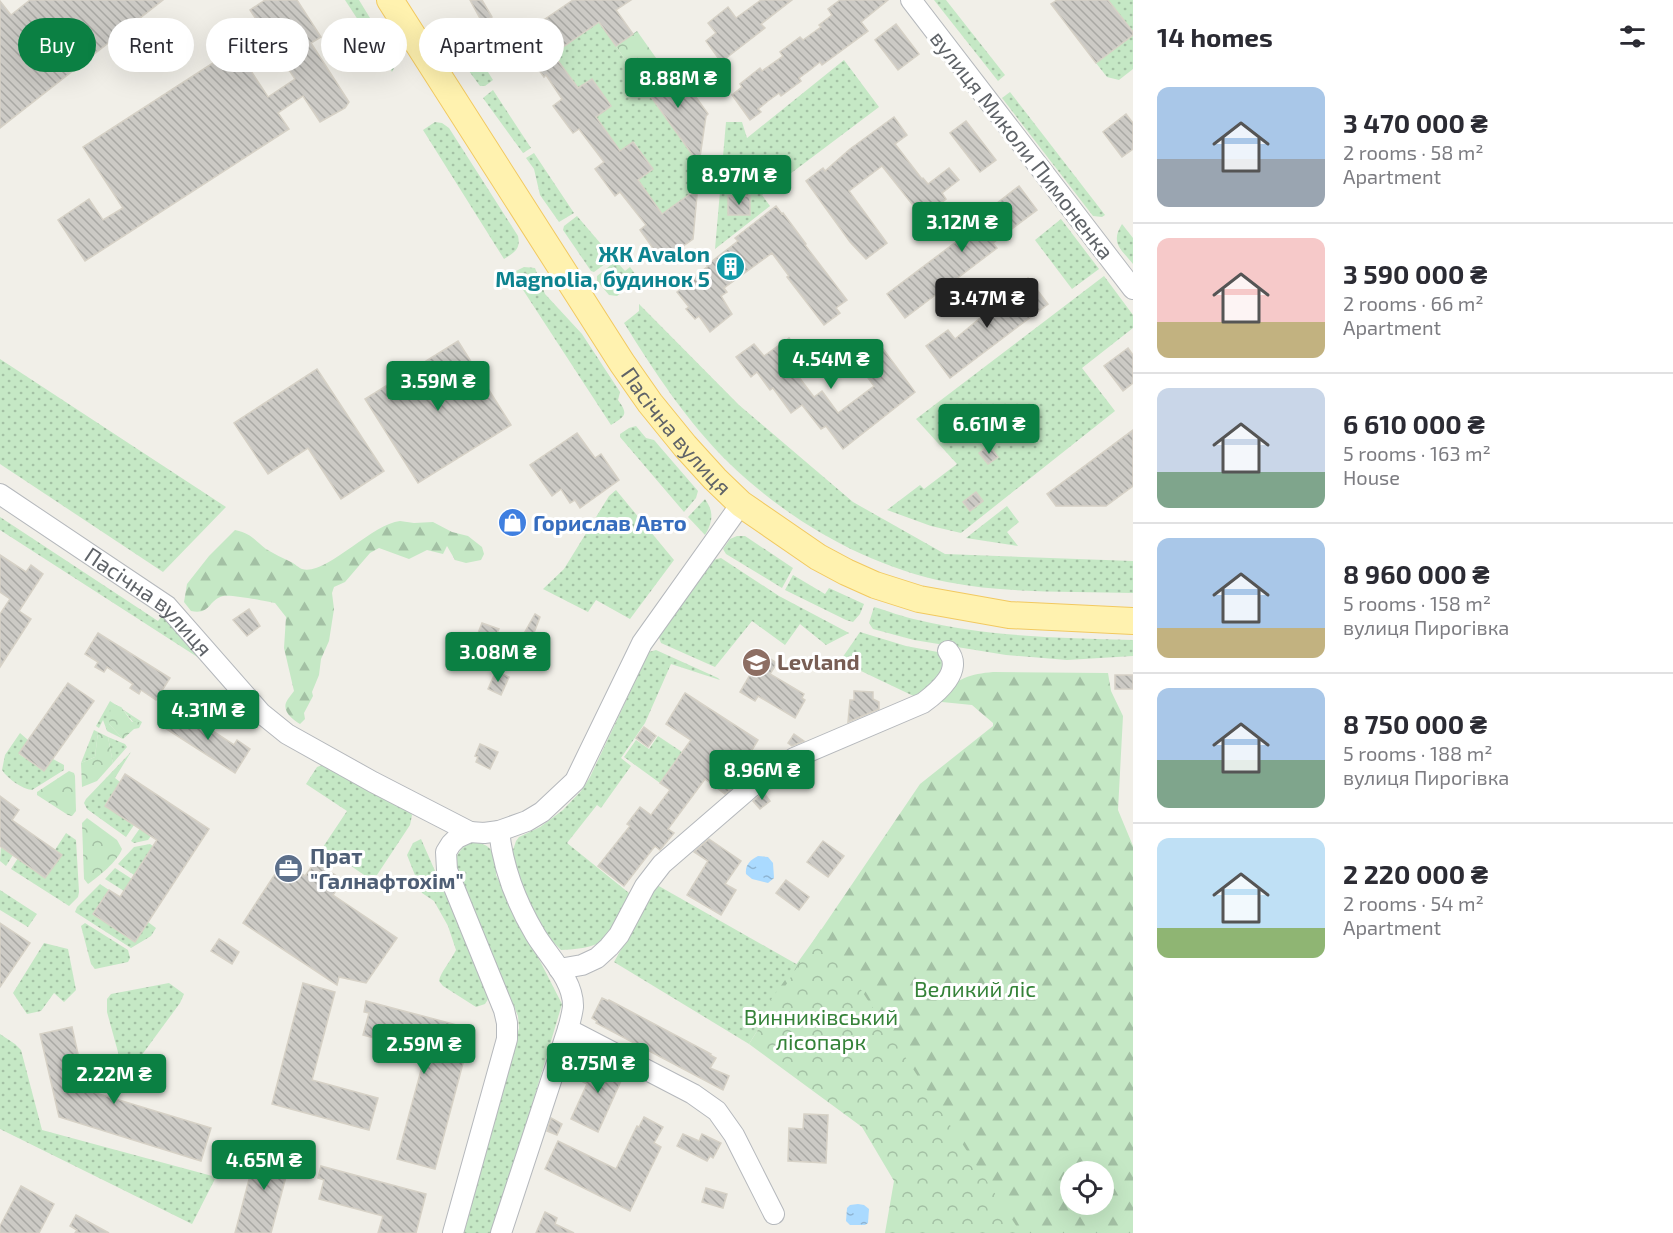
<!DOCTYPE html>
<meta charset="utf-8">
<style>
:root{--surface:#fff;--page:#f7f7f7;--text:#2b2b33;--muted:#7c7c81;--line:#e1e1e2;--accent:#0b8043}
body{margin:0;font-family:"Exo 2",sans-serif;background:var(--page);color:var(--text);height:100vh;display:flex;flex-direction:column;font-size:22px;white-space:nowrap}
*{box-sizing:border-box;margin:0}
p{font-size:20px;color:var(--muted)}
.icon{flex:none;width:33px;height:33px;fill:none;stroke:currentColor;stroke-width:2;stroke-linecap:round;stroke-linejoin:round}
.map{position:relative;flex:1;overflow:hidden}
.panel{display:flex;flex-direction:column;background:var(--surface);width:540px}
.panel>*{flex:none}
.hud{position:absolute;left:18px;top:18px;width:570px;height:54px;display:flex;gap:12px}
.buttons{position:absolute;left:1060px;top:1161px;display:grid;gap:12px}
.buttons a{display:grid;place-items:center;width:54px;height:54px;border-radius:50%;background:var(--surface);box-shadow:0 6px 24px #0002;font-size:30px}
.price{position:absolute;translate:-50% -51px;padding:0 14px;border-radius:6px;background:var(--accent);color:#fff;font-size:20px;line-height:39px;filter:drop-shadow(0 2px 3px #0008)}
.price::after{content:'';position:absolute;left:50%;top:36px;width:18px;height:14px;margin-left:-9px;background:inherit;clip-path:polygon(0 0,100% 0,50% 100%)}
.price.on{background:#222;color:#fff}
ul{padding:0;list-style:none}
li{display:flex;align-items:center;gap:18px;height:150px;padding:0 24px}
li+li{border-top:2px solid var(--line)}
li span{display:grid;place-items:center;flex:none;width:168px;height:120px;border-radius:12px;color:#555}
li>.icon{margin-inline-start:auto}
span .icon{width:72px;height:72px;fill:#fffc;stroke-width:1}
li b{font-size:26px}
h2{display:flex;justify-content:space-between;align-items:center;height:72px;padding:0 24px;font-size:26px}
.tag{padding:0 21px;border-radius:27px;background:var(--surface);box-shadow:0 6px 24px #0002;font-size:21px;line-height:54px}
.tag.on{background:var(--accent);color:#fff}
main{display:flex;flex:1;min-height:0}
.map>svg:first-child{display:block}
.grass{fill:url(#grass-dots)}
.forest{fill:url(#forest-firs);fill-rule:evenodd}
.park{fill:url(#park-crowns)}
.water{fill:url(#water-ripples)}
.building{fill:url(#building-back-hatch);stroke:#d6d1c6;stroke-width:1.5}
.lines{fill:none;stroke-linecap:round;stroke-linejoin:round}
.minor-casing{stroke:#b5b8bc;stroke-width:22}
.major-casing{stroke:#f2c960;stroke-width:28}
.minor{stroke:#fff;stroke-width:20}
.major{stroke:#fff2af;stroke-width:26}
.labels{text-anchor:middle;stroke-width:6;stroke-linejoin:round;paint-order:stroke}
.street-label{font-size:22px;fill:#5f6368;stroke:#fff}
.culture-label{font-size:22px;font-weight:bold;fill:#0d838f;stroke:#fff;text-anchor:end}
.shop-label{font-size:22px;font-weight:bold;fill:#366cbe;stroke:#fff;text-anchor:start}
.education-label{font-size:22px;font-weight:bold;fill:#785e54;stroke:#fff;text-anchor:start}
.service-label{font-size:22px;font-weight:bold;fill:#4e5e75;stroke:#fff;text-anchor:start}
.park-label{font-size:22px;fill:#348238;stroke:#fff}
</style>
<main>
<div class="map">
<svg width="1133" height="1233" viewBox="0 0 1133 1233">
<defs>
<pattern id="grass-dots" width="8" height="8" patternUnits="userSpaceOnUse" patternTransform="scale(1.5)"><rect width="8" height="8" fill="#c5e8c5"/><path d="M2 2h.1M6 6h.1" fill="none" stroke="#a3c0a4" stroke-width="1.8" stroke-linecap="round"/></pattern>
<pattern id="forest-firs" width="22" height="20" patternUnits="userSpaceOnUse" patternTransform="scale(1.5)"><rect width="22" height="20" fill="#c5e8c5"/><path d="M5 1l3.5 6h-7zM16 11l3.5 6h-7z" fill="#a3c0a4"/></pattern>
<pattern id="park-crowns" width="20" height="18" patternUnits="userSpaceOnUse" patternTransform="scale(1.5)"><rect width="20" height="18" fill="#c5e8c5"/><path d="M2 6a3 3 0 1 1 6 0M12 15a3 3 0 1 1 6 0" fill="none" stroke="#a3c0a4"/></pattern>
<pattern id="water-ripples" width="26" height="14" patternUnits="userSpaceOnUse" patternTransform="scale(1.5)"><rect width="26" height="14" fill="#aadaff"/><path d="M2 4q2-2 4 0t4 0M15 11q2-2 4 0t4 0" fill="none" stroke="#8eb4d2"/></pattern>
<pattern id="building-back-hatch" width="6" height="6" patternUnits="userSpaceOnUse" patternTransform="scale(1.5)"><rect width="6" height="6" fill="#cccac5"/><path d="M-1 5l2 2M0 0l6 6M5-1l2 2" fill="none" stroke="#a9a8a4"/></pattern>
</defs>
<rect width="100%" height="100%" fill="#f1efe8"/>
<g class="grass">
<polygon points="345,0 359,0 395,59 395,66 392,72"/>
<polygon points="934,0 946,0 1005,75 998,81"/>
<polygon points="1108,0 1133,0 1133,32"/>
<polygon points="599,22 694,158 690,194 662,214 637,180 653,169 634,142 620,151 595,117 611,106 592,79 578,88 553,54 571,42 577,24 584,33"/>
<polygon points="1133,35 1133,69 1119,80 1107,77 1096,63"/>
<polygon points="480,54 484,55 493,69 488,72 493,80 485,86 480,86 466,67 467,62"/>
<polygon points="844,60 879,107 762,195 770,206 715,249 726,122 742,122 747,138"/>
<polygon points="493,90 531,148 523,153 483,98"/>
<polygon points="1010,92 1105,215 1102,217 1093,216 1002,98"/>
<path d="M435 122 442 123 449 128 518 236C521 249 514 253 504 259L423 130Z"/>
<polygon points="534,153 574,213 559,222 540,195 534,169 526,158"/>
<polygon points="577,216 613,258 594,272 591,271 563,230 564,226"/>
<polygon points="1061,219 1099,269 1072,289 1035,240"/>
<path d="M1122 224 1133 238V264C1121 249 1110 243 1122 224Z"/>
<polygon points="616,261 625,271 630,267 639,279 617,296 609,295 597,281 597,276"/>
<path d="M524 267 535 268 545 294 582 334 620 392 618 400C629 415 625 416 611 425L512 273Z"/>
<polygon points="1104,276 1133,315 1133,328 1082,368 1115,411 961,533 931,526 887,510 920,485 924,489 957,464 916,419"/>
<path d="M639 304 739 405 853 502 945 554 1133 561V593C1071 591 1008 594 947 582 867 566 789 521 730 464 688 423 655 373 624 323L639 311Z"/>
<polygon points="0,359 226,507 163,572 0,464"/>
<polygon points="636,426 646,438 654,440 698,491 696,498 684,512 620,437 620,434 629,428"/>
<polygon points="616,490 674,560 630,619 596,600 588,612 543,589 564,569 609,496"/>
<path d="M705 499C714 512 713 521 705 535L688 517Z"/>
<polygon points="1007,506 1019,522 1007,532 1018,546 966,538"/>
<polygon points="0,517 158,621 162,616 170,622 202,660 0,530"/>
<polygon points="737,536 745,536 793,568 782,588 726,554 723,549 730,539"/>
<polygon points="721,558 779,596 849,633 826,645 800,624 785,645 752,621 715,667 661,643 658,635 713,560"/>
<polygon points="793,575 825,594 829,588 864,604 860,614 853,622 846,620 785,590"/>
<path d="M874 607C888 611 903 617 918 620 987 637 1062 638 1133 640V656L1067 660 1006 655 914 640 873 629 869 623Z"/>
<polygon points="860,632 906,646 943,653 949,661 924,701 840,661"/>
<path d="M656 650 718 678 720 680 671 664 645 723 621 758 631 766 601 808 597 805 567 843 629 893 636 886C616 931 615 948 561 950L551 940 537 918 514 873 510 859 516 841 519 837 540 827 563 810 581 791 590 777 649 652Z"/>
<polygon points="110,701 142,722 133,722 121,707 109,724 123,739 107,731 103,720 99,728 96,726"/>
<polygon points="94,730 98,732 95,757 81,763"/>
<path d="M20 733 28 740 19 754 44 771 53 759 64 765V770L32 790C22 789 8 779 2 770L5 755Z"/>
<polygon points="658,736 682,752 660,783 624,757 636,740 649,749"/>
<polygon points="108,737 125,744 127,747 113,763"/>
<polygon points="131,752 115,778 120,782 105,805 134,825 126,837 87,809 84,803 86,799"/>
<polygon points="325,764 408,808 412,815 410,825 373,881 323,847 347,811 306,784 317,767"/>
<polygon points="140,828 151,836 148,840 134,843 131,841"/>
<polygon points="66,833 76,840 79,892 78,897 69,906 11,869 18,858 61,855 55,850"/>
<path d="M421 839 490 996 485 1004 476 1007 443 986 439 981C440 973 452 959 456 950L448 926 434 901 422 893 407 855 413 843Z"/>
<path d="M475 842C493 844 498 858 496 875L562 1004 494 1233H464L519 1028 518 1016 453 865C458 853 461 845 475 842Z"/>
<polygon points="150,844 153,846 134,875 118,864 134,847"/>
<polygon points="1,846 13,855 6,866 0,861"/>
<polygon points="115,868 132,879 124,891 105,879"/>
<polygon points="100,884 109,890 93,914 135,942 148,922 156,928 151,936 131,948 75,912 77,907"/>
<polygon points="657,885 798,965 749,1044 614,962"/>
<polygon points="0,890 37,914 28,927 0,910"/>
<polygon points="85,923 128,950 130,958 128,962 95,969 91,964 81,926"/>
<polygon points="44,943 68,949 76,990 64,1002 54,993 41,1011 27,1014 13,993"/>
<polygon points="169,983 184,994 180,1003 133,1067 121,1063 107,1012 107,999 111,994"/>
<polygon points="0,1034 15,1044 21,1050 42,1130 216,1177 192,1224 0,1129"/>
</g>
<g class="forest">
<path d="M400 521 414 523 433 522 452 532 468 536 482 547 484 554 481 560 466 563 455 560 447 546 443 554 427 550 409 559 379 548 370 553 345 582 334 587 332 593 334 609 329 641 321 659 319 675 312 692 313 696 304 713 305 719 300 724C292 719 280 710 288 699 290 696 292 694 294 691L284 648 286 617 275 603C265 601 231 594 223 596 208 600 211 615 191 611L184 602 187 584 209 556 235 530C252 534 253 539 266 549 274 554 283 558 291 562 295 564 299 568 302 569 326 576 371 524 400 521Z"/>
<path d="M993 672 1108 673 1111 691 1123 716 1118 810 1133 846V1233H925L865 1103 754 1023 821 930 920 784 993 726V723L972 705 942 702V696C956 678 971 674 993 672ZM1071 1172H1104V1204H1071Z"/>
</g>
<g class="park">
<polygon points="637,31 661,65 639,80 616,46"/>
<polygon points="111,703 121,707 132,722 142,722 139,728 134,729 123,739 109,724"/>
<polygon points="98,732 108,737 113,763 97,781 82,787 81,763 95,757"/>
<polygon points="69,771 74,773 75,776 76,811 72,816 68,815 37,795 37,792"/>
<path d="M87 818 117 840 122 849C117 862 99 876 88 884L84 879 82 823Z"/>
<polygon points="821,929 1021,1233 885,1233 894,1181 862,1127 749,1044"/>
</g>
<g class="water">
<path d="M758 856 768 857 773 863 774 878 768 883 752 879 746 874C745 865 750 860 758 856Z"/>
<polygon points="858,1204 864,1205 869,1209 868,1223 865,1225 850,1225 846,1221 847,1208 850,1205"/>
</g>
<g class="building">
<polygon points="30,0 163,0 0,128 0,1 11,15"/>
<polygon points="265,0 297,0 321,37 311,43 349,102 345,108 320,122 303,96 278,113 289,129 85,261 58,220 89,199 103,220 123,208 83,147 236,48 268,97 295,79 250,10"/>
<polygon points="470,0 482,0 492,17 482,22"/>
<polygon points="573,0 631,0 616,10 633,34 616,46 599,22 553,54 578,88 592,79 611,106 596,117 620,151 633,142 653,169 638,180 662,214 690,194 697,195 693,239 662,261 640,230 646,225 620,192 615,196 595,169 604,162 579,129 573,133 553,106 562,99 546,75 544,77 536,66 533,69 513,41"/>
<polygon points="761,0 792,0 761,24 765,28 721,62 706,41 716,33 708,23 728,7 736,18"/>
<polygon points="840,0 888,0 861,22 868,31 822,65 820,62 810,70 799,78 801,81 781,96 779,93 768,101 758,109 761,112 750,120 732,95 742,87 740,84 760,68 762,71 783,56 780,52 800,37 803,40 821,27 819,25 832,15 828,9"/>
<polygon points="1057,0 1108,0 1133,32 1133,35 1096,63 1051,4"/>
<polygon points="896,24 919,54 898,70 875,40"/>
<polygon points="661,65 680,91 688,86 708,114 706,116 699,164 639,80"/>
<polygon points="1126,114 1133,123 1133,149 1122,157 1103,132"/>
<polygon points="894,117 907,135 895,144 922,179 923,178 928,184 949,168 959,180 942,193 946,199 923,218 882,166 849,191 887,243 866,259 850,242 806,181 823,168 825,171 850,149"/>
<polygon points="966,121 996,160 980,172 950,133"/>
<polygon points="1019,186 1037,210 993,243 997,248 905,318 887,294 981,223 978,218"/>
<rect x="728" y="196" width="22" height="19"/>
<polygon points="776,206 782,214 783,213 806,244 805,245 847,300 836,308 840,313 824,325 787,277 789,276 772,253 724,288 727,292 721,296 732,314 710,332 699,316 695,319 686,309 689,307 677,292 708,266 707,265 738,241 735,238"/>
<polygon points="1028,278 1048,304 950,378 926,346 948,330 955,339"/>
<polygon points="789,338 807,362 795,372 814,397 822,391 838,413 874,386 857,363 881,346 915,392 843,449 826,426 821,429 802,405 791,413 773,388 770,390 757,372 751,377 736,357 754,344 764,356"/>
<polygon points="458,341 511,425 418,483 365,399"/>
<polygon points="1128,348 1133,355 1133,383 1123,391 1104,366"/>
<polygon points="317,369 384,471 341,499 308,448 268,474 234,423"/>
<polygon points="1133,430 1133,486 1106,506 1056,506 1047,494"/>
<polygon points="577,433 595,458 601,454 619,480 580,508 575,500 570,503 561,489 552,496 530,465"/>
<polygon points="989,445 998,457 988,464 979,453"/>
<polygon points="976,492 983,501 970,511 963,502"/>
<polygon points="0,555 26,572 31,565 43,574 19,611 31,619 0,667 0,614 10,599 0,592"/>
<polygon points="249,609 260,626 247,636 233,620"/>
<polygon points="535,614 540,617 527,651 517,646"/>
<polygon points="482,623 499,629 497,633 508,637 501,656 473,646"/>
<polygon points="98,633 170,678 156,700 141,690 139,694 130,688 133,684 107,667 104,672 95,667 98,662 85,654"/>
<polygon points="762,654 777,663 770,674 804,694 802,698 805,700 795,718 758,696 755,701 740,692"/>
<polygon points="496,671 509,677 501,695 488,689"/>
<rect x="1115" y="675" width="18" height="14"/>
<polygon points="68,683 94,701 44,771 19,753"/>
<polygon points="854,691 873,692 873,699 879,702 879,709 848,722 850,700 854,700"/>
<polygon points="685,693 758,740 737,775 743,779 725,794 705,779 668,829 674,833 660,850 655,846 624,886 598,866 630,826 627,824 640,807 651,815 670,790 660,783 691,740 666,724"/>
<polygon points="178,708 234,745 237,740 250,749 235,773 165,728"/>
<polygon points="644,727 656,736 648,747 636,738"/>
<polygon points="794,734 804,741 792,746 788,743"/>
<polygon points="480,744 498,752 490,769 476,762 478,757 475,756"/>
<polygon points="125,774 209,829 135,942 93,914 109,890 120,897 157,840 105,806"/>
<polygon points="764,793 770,801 760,809 753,801"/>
<polygon points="0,796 19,810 12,820 62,855 45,878 0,846"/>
<polygon points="709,839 741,861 725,884 736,890 721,915 687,895 708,861 694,852"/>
<polygon points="823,841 844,856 828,877 807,862"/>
<polygon points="283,862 305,876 315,862 343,880 333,895 397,938 366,983 339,977 337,985 243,923"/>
<polygon points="786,880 809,897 799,910 776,893"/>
<polygon points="0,923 30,943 0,987"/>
<polygon points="219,939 239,952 232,964 211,951"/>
<polygon points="303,983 335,992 312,1080 378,1098 369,1130 272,1104"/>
<polygon points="602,998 608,1001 609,1000 711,1054 710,1055 716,1058 710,1068 729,1076 723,1090 596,1023 597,1021 592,1018"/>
<polygon points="366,1001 472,1029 435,1169 397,1159 426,1052 363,1035 369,1013 364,1012"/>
<polygon points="72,1027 86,1090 211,1128 201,1161 59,1117 40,1034"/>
<polygon points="595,1058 625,1072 598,1132 571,1119 587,1084 583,1082"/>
<polygon points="804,1114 828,1115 826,1163 788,1161 789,1128 803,1129"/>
<polygon points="644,1117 663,1127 654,1143 661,1147 630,1211 545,1169 558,1141 616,1169 637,1126 639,1127"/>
<polygon points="551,1118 562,1124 557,1135 547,1131"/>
<polygon points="683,1134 699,1141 702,1134 721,1143 713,1158 710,1156 707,1161 677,1146"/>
<polygon points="258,1145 292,1154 271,1233 235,1233"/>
<polygon points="321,1166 426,1194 416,1233 378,1233 383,1216 319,1199 324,1180 318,1178"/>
<polygon points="21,1186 54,1204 39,1233 0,1233 0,1226"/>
<polygon points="706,1188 727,1194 723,1208 702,1202"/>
<polygon points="545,1212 557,1218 555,1224 574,1233 536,1233"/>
<polygon points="76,1215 109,1233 75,1233 77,1230 70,1226"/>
</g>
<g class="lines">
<defs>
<g id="minor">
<polyline points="911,0 1133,289"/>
<path id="s1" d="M0 494 167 606 261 713 287 734 373 782 470 832"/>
<path d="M499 831C503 868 516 902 535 934 548 956 574 980 573 1007 572 1014 570 1022 568 1029L501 1233"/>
<path d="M559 969 582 965 597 958 609 947 619 935 645 886 662 864 750 788 794 758 923 703C938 692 964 670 948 651"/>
<polyline points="568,1029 693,1094 717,1111 734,1135 774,1214"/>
<polyline points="453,1233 507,1039 507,1023 504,1010 447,870 446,852 451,844 457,838 470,832 484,833 499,831 527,821 542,812 575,781 642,643 741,504"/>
</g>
<g id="major">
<path id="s2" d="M390 0 622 363 650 403 685 446 715 479 741 504 818 557 846 572 875 585 919 599 1009 615 1133 621"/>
</g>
</defs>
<use href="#minor" class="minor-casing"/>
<use href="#major" class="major-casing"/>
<use href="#minor" class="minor"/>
<use href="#major" class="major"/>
</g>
<defs>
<symbol id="building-disc" viewBox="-11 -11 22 22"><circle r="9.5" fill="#0f9aa8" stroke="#fff"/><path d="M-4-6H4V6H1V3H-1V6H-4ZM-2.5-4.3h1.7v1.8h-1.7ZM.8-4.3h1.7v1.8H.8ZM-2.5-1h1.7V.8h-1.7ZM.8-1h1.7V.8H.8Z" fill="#fff"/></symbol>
<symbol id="shop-disc" viewBox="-11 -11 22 22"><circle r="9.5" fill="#3f7fe0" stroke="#fff"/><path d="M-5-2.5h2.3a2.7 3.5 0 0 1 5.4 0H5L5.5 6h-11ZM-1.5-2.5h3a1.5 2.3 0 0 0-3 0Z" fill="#fff"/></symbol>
<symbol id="school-disc" viewBox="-11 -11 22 22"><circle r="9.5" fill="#8d6e63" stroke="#fff"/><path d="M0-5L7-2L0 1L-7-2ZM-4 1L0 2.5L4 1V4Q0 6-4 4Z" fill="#fff"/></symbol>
<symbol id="office-disc" viewBox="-11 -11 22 22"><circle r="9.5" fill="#5c6f8a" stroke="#fff"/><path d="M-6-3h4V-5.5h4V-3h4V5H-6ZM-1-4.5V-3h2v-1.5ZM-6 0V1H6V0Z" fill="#fff"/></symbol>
</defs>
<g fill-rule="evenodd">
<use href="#building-disc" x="714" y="250" width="33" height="33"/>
<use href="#shop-disc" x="496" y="506" width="33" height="33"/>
<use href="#school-disc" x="740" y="646" width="33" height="33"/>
<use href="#office-disc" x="272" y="852" width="33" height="33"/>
</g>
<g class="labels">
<g class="street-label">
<text transform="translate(1022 145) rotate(52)" y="8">вулиця Миколи Пимоненка</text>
<text dy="8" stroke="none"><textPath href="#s2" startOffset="518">Пасічна вулиця</textPath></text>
<text dy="8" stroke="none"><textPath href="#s1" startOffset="184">Пасічна вулиця</textPath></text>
</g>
<g class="culture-label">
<text x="710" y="262">ЖК Avalon<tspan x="710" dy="25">Magnolia, будинок 5</tspan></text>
</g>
<g class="shop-label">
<text x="533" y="531">Горислав Авто</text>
</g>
<g class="education-label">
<text x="777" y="670">Levland</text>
</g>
<g class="service-label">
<text x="310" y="864">Прат<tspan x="310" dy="25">"Галнафтохім"</tspan></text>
</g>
<g class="park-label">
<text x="975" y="997">Великий ліс</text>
<text x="821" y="1025">Винниківський<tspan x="821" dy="25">лісопарк</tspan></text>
</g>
</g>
</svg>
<div class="buttons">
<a><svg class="icon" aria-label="locate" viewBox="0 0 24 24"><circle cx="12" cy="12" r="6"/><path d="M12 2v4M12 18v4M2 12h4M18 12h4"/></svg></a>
</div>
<b class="price" style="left:678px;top:109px">8.88M ₴</b>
<b class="price" style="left:739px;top:206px">8.97M ₴</b>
<b class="price" style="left:962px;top:253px">3.12M ₴</b>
<b class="price on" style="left:987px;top:329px">3.47M ₴</b>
<b class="price" style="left:831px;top:390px">4.54M ₴</b>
<b class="price" style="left:438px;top:412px">3.59M ₴</b>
<b class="price" style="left:989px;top:455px">6.61M ₴</b>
<b class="price" style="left:498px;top:683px">3.08M ₴</b>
<b class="price" style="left:208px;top:741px">4.31M ₴</b>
<b class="price" style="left:762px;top:801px">8.96M ₴</b>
<b class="price" style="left:424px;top:1075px">2.59M ₴</b>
<b class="price" style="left:598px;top:1094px">8.75M ₴</b>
<b class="price" style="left:114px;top:1105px">2.22M ₴</b>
<b class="price" style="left:264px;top:1191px">4.65M ₴</b>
<div class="hud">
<a class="tag on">Buy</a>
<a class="tag">Rent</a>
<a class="tag">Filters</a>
<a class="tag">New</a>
<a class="tag">Apartment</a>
</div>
</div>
<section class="panel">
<h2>14 homes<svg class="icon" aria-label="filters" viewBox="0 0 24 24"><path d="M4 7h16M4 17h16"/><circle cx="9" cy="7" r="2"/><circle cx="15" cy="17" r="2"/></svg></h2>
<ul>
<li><span style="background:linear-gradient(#a9c7e8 60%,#9aa5b1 0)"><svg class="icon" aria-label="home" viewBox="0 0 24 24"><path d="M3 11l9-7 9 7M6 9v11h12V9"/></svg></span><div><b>3 470 000 ₴</b><p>2 rooms · 58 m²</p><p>Apartment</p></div></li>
<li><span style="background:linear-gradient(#f6c9c9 70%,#c2b280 0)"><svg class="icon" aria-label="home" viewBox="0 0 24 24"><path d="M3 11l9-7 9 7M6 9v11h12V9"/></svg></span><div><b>3 590 000 ₴</b><p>2 rooms · 66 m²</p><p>Apartment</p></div></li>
<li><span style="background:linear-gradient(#c9d6e8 70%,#7fa58c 0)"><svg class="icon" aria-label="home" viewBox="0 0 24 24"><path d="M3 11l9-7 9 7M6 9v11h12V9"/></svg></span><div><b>6 610 000 ₴</b><p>5 rooms · 163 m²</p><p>House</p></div></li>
<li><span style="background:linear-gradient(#a9c7e8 75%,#c2b280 0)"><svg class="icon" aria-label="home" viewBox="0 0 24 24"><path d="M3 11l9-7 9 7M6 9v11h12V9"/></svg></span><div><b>8 960 000 ₴</b><p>5 rooms · 158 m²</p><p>вулиця Пирогівка</p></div></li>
<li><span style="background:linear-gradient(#a9c7e8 60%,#7fa58c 0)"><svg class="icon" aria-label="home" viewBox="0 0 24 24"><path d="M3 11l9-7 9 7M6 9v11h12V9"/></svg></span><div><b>8 750 000 ₴</b><p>5 rooms · 188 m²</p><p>вулиця Пирогівка</p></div></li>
<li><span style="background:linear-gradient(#bfe0f5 75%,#8fb573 0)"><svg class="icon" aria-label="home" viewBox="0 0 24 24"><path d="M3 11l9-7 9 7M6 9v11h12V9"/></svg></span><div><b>2 220 000 ₴</b><p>2 rooms · 54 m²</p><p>Apartment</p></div></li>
</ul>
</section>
</main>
